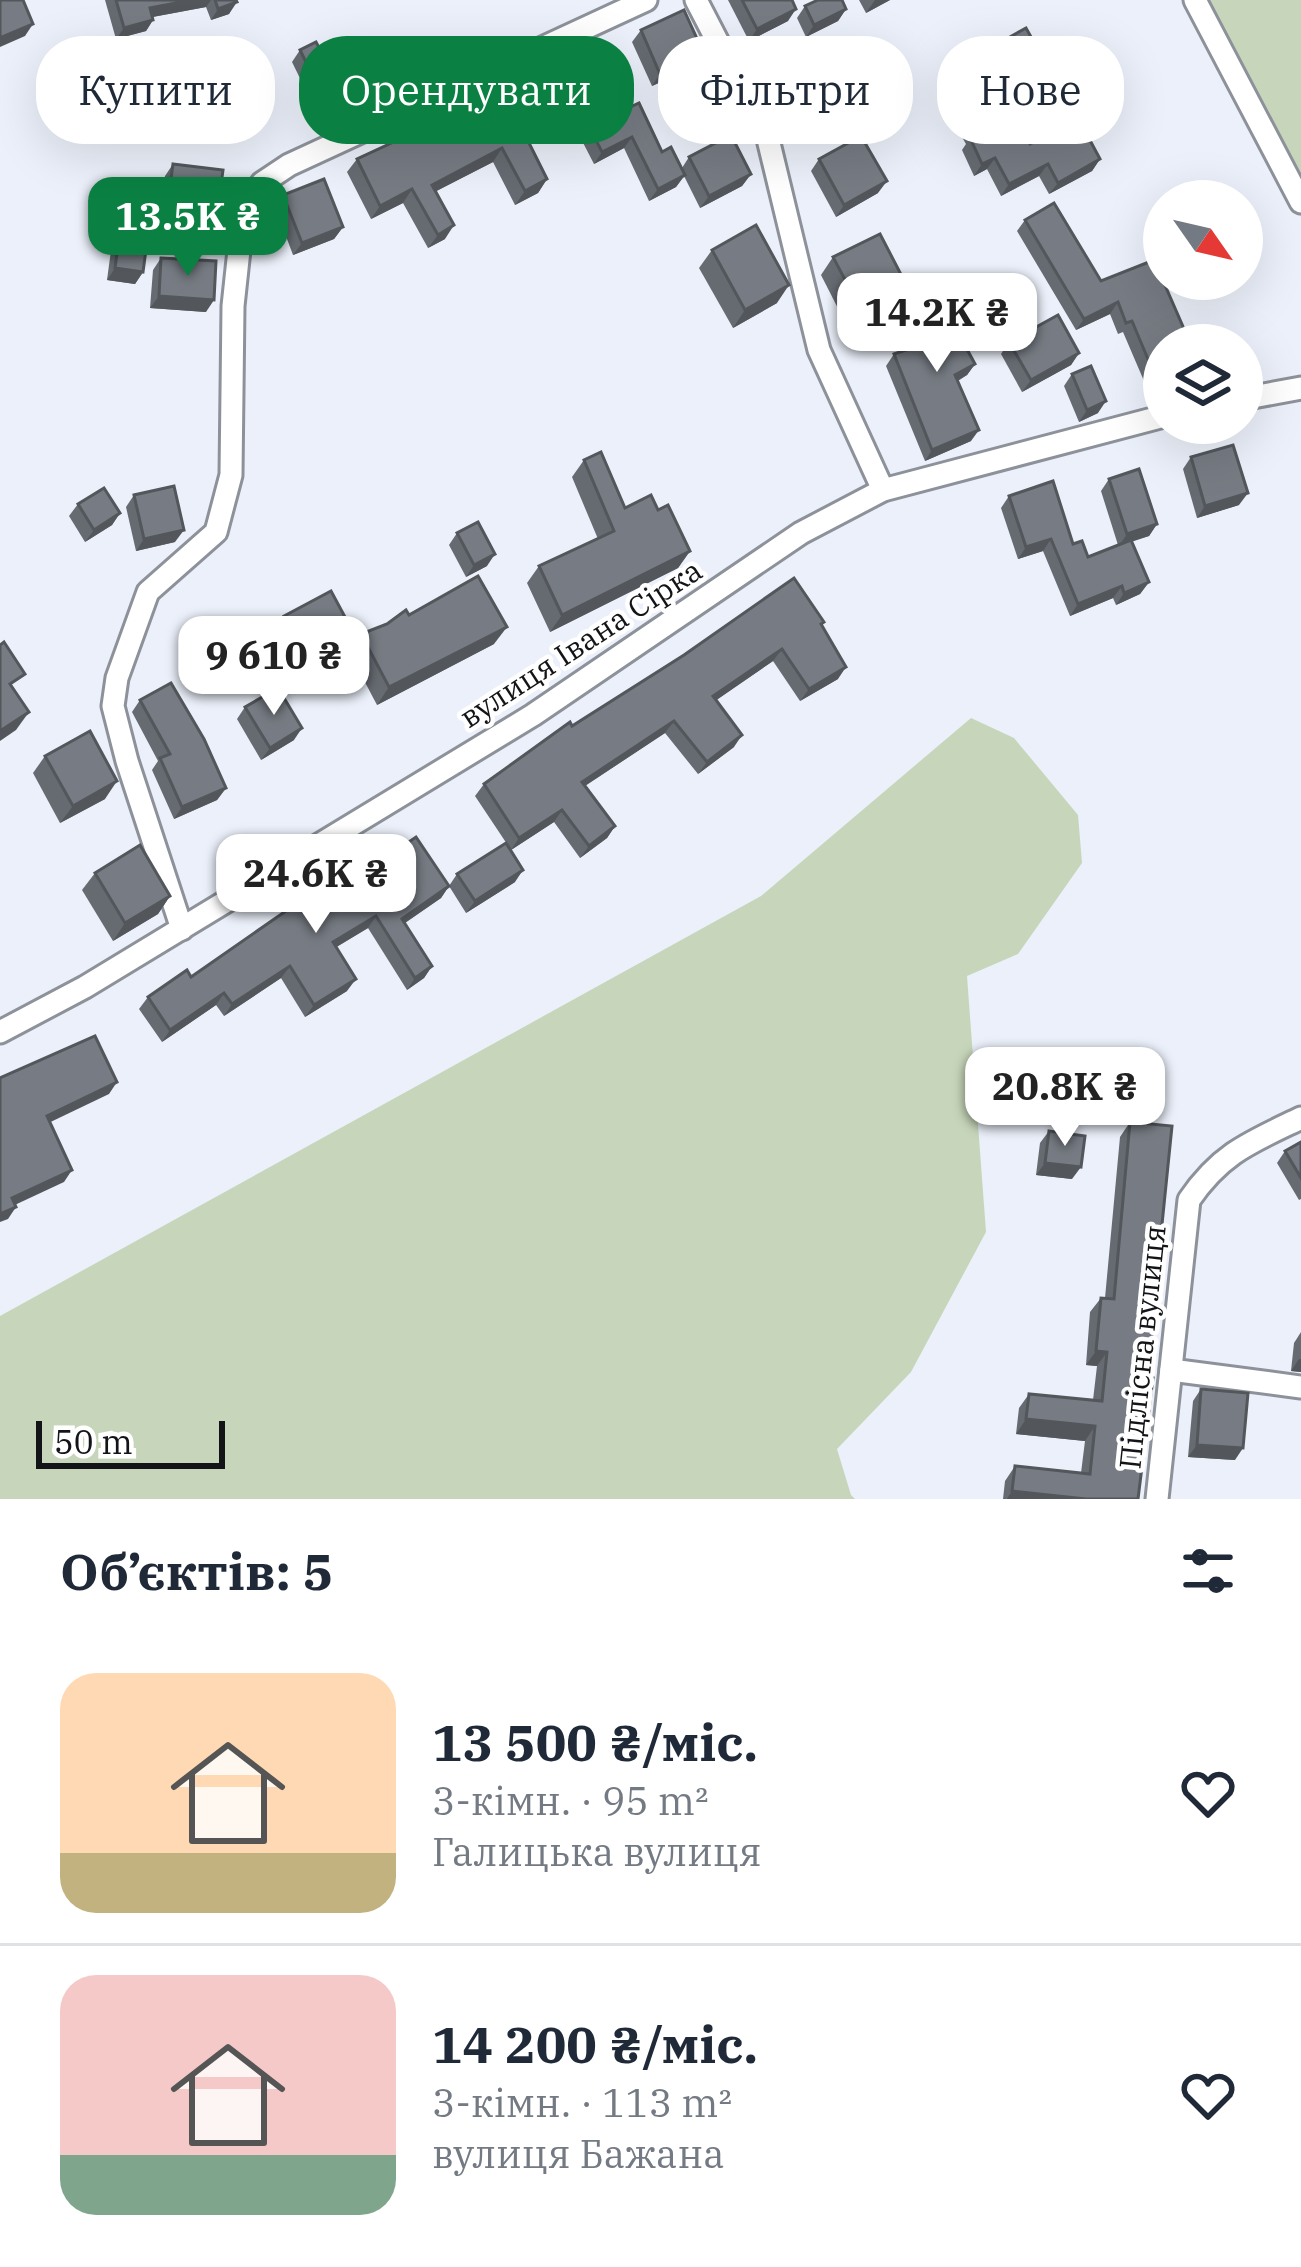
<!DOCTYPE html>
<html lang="uk">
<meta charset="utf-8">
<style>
:root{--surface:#fff;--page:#f6f6f7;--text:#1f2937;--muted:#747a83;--line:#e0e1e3;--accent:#0b8043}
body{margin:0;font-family:"IBM Plex Serif",serif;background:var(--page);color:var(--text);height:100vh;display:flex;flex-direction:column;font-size:45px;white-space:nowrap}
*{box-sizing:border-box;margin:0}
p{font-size:39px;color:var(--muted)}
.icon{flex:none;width:66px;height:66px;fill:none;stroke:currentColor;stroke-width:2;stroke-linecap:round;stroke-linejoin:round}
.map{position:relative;height:1499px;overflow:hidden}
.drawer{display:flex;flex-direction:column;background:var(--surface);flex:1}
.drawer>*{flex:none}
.banner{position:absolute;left:36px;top:36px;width:1230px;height:108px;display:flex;gap:24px}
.needle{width:78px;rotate:124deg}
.fabs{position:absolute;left:1143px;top:180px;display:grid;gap:24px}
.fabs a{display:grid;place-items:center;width:120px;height:120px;border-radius:50%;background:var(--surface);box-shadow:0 12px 48px #0002;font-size:60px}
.scale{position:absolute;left:36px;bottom:30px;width:189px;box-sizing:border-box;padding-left:12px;border:6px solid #131417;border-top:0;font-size:33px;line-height:42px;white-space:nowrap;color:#131417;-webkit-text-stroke:9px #fff;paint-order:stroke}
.price{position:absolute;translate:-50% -102px;padding:0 27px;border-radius:24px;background:#fff;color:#222;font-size:39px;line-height:78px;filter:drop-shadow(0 3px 6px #0008)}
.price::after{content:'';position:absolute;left:50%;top:72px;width:36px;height:27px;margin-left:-18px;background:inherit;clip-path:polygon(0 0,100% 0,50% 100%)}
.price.on{background:var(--accent);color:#fff}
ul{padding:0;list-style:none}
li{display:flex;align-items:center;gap:36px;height:300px;padding:0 60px}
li+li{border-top:3px solid var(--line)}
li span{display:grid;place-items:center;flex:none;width:336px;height:240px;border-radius:36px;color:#555}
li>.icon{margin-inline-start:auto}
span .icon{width:144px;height:144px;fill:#fffc;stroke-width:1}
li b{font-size:51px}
h2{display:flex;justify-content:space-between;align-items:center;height:144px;padding:0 60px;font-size:51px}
.pill{padding:0 42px;border-radius:48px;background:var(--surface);box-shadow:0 12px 48px #0002;font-size:42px;line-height:108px}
.pill.on{background:var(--accent);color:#fff}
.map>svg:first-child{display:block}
.green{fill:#c7d6ba}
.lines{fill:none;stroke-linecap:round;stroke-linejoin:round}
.minor-casing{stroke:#8d929a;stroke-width:27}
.minor{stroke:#fff;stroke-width:21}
.wall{fill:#666b72}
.shaded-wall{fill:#53575c}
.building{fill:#777c84;stroke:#53575c;stroke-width:3}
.labels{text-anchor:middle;stroke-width:9;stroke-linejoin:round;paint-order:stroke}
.street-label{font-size:30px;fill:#131417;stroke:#fff}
</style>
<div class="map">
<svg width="1301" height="1499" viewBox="0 0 1301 1499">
<rect width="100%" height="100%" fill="#ebf0fa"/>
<g class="green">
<polygon points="1193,0 1301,0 1301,217"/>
<polygon points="971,718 1014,738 1078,815 1082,863 1018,954 967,976 986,1232 911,1372 837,1449 851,1495 855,1499 0,1499 0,1316 761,896"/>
</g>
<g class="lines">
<defs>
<g id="minor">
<polyline points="696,0 768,139 819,350 883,490"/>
<polyline points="1195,0 1301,202"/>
<polyline points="1242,399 1301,388"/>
<polyline points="182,929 127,761 113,706 117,678 148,592 216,532 231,475 233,306 243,213 262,183 289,165 646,0"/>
<polyline points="0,1032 85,987 533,715 801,533 883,490 1164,416"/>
<polyline points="1171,1370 1301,1387"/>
<path d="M1157 1499 1189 1200C1221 1153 1251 1142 1301 1118"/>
</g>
</defs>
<use href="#minor" class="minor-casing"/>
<use href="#minor" class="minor"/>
</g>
<g class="wall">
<polygon points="105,0 236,0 229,14 211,20 206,7 152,17 153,20 146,31 116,39"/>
<polygon points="728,0 792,0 788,21 749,41"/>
<polygon points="859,0 890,0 866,13"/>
<polygon points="805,6 846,9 838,21 806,37 797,18"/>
<polygon points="641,30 695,66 652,86 632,42"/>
<polygon points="992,47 1042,83 1036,86 1038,90 1030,101 1013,111 1030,144 1100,159 1092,171 1049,194 1039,176 1001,196 987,169 974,176 962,150 966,144 943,104 951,93 990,70 984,58"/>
<polygon points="300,50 340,115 323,125 292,62"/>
<polygon points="590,102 581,116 527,140 547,179 538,193 515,205 493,162 436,191 445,239 428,248 403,203 371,219 347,172 357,159"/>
<polygon points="609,117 662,152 682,168 689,157 751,174 742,186 700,208 684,176 676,187 649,201 624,148 594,164 577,131 585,119"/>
<polygon points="819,159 878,193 836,217 811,171"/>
<polygon points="173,164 216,221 207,233 158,226 165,176"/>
<polygon points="283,195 343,227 334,239 293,255 275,207"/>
<polygon points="1025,220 1101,281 1154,260 1164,389 1150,395 1123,332 1118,334 1110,314 1076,330 1017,231"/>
<polygon points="120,231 143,272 135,284 107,280 112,243"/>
<polygon points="712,250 777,303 733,328 699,268"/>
<polygon points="833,257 907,286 895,304 848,328 821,275"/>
<polygon points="161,258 206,312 150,308 153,270"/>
<polygon points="899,321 975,364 967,375 958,381 971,441 925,461 886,366 894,354 901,352 891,332"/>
<polygon points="1009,342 1079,353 1071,365 1022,392 1001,354"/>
<polygon points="1072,374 1098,413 1079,422 1064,386"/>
<polygon points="1191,457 1239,505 1197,518 1183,469"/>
<polygon points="584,460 625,508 658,510 690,551 678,568 550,632 527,583 539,566 598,539 572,477"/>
<polygon points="1109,479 1157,524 1149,536 1132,541 1149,582 1140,594 1116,605 1113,598 1070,616 1043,551 1018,559 1001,508 1009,496 1088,557 1118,545 1101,491"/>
<polygon points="134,495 175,542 136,551 126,507"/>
<polygon points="78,504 120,513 112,525 85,542 69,516"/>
<polygon points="457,533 487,566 466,577 449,545"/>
<polygon points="409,615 494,644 377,705 349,652 361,634"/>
<polygon points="284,616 346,642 319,656 317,651 297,662 277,626"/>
<polygon points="824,622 822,626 838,679 800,701 773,661 716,700 734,747 698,774 665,733 585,786 615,826 607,838 580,858 554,822 511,850 475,796 484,784 572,726"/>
<polygon points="140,700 226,788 217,800 174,819 152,770 158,761 132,712"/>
<polygon points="245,707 294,740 261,760 237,719"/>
<polygon points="45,756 105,799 60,823 33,773"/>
<polygon points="95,873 170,896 158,914 113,941 82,890"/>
<polygon points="457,874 515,882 466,913 449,886 441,898 405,923 432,966 424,978 407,990 368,928 336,947 347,991 305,1017 281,978 224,1016 216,1005 162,1042 139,1009 148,997 191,977 359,876 449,886"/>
<polygon points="1130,1122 1154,1303 1138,1499 1003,1499 1005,1481 1015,1466 1081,1473 1085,1441 1016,1434 1019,1408 1029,1394 1093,1400 1097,1366 1086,1365 1090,1312 1101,1298 1105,1298 1120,1137"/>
<polygon points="1049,1131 1072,1179 1036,1175 1040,1143"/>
<polygon points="1301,1142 1301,1199 1299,1200 1277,1163 1285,1151"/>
<polygon points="1301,1332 1301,1372 1291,1371 1294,1343"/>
<polygon points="1201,1389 1235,1460 1188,1457 1193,1401"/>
</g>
<g class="shaded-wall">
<polygon points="192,0 211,0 206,7 142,19 150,8"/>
<polygon points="875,0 890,0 866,13"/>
<polygon points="237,2 229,14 211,20 218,9"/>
<polygon points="796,9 788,21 749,41 757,29"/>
<polygon points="846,9 838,21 806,37 814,25"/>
<polygon points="153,20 146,31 116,39 124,28"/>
<polygon points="33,24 25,36 0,47 0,38"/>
<polygon points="704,54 695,66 652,86 660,74"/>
<polygon points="1050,71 1042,83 1025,92 1033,80"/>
<polygon points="1038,90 1030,101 1002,117 1010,106"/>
<polygon points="590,102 581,116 514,146 524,133"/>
<polygon points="349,103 340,115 323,125 331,113"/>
<polygon points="632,137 624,148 594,164 602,152"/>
<polygon points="502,148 493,162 423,198 432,185"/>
<polygon points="995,158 987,169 974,176 982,164"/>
<polygon points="1100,159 1092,171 1049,194 1058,183"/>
<polygon points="1048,164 1039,176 1001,196 1009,184"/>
<polygon points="751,174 742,186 700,208 709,196"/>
<polygon points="685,175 676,187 649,201 658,189"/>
<polygon points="547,179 538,193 515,205 525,191"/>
<polygon points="887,181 878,193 836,217 844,205"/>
<polygon points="412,189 403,203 371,219 380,206"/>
<polygon points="166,214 216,221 207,233 158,226"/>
<polygon points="454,225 445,239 428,248 438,235"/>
<polygon points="343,227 334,239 293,255 302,243"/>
<polygon points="115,268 143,272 135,284 107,280"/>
<polygon points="789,285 777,303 733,328 745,310"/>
<polygon points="907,286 895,304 848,328 861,310"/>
<polygon points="159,296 214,300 206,312 150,308"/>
<polygon points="1118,302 1110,314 1076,330 1084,319"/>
<polygon points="1079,353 1071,365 1022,392 1031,380"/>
<polygon points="975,364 967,375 947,386 955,375"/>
<polygon points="1164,381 1164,389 1150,395 1158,383"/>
<polygon points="1106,401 1098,413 1079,422 1087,410"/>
<polygon points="979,430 971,441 925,461 932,450"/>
<polygon points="1248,493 1239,505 1197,518 1205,506"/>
<polygon points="120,513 112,525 85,542 94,530"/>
<polygon points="1157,524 1149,536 1119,546 1127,534"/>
<polygon points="184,530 175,542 136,551 144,539"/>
<polygon points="1051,539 1043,551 1018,559 1026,547"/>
<polygon points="690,551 678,568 550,632 562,615"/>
<polygon points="495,554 487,566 466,577 474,565"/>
<polygon points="1149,582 1140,594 1116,605 1124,593"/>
<polygon points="1122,586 1113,598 1070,616 1078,604"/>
<polygon points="507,627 494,644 377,705 389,687"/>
<polygon points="353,632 346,642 319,656 327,646"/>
<polygon points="324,641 317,651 297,662 304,652"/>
<polygon points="782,649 773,661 705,708 713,696"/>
<polygon points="846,667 838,679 800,701 809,689"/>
<polygon points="29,712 16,730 0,741 0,731"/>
<polygon points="674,721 665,733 574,793 582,782"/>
<polygon points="302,728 294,740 261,760 270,748"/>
<polygon points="742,735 734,747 698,774 707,762"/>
<polygon points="117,781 105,799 60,823 73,806"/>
<polygon points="226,788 217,800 174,819 182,807"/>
<polygon points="562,810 554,822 511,850 519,838"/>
<polygon points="615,826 607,838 580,858 589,846"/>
<polygon points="523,870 515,882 466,913 475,901"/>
<polygon points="449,886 441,898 393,931 402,919"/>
<polygon points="170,896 158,914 113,941 125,923"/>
<polygon points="376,916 368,928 325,954 333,942"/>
<polygon points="290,966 281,978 224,1016 232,1004"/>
<polygon points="432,966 424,978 407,990 415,978"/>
<polygon points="356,979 347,991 305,1017 314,1005"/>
<polygon points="224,993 216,1005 162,1042 170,1030"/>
<polygon points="117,1082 109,1094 38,1128 47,1116"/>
<polygon points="1045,1163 1081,1167 1072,1179 1036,1175"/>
<polygon points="72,1170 64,1182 4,1210 12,1198"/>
<polygon points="16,1207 8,1219 0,1222 0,1214"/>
<polygon points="1096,1351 1107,1352 1097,1366 1086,1365"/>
<polygon points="1299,1359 1301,1359 1301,1372 1291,1371"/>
<polygon points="1026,1419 1095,1426 1085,1441 1016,1434"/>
<polygon points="1197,1445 1243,1448 1235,1460 1188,1457"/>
<polygon points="1012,1491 1085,1499 1007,1499"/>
</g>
<g class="building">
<polygon points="0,0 23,0 33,24 0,38"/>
<polygon points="116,0 192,0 150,8 153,20 124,28"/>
<polygon points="215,0 236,0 237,2 218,9"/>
<polygon points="742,0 792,0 796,9 757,29"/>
<polygon points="818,0 842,0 846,9 814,25 805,6"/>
<polygon points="684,10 704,54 660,74 641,30"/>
<polygon points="1026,28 1050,71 1033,80 1038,90 1010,106 1030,144 1078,118 1100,159 1058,183 1048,164 1009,184 995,158 982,164 970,138 976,135 951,93 1001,63 992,47"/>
<polygon points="316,42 349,103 331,113 300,50"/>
<polygon points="571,60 590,102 524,133 547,179 525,191 502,148 432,185 454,225 438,235 412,189 380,206 357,159"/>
<polygon points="639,103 662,152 671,147 685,175 658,189 632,137 602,152 585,119 605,109 609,117"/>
<polygon points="731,135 751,174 709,196 689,157"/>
<polygon points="861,136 887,181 844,205 819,159"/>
<polygon points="173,164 223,170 216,221 166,214"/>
<polygon points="324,179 343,227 302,243 283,195"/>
<polygon points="1054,203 1101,281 1154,260 1191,345 1164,345 1164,381 1158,383 1132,321 1126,323 1118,302 1084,319 1025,220"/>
<polygon points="756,225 789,285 745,310 712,250"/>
<polygon points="120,231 148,235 143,272 115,268"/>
<polygon points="880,234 907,286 861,310 833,257"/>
<polygon points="161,258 216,261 214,300 159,296"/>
<polygon points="940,300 975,364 955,375 979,430 932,450 894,354 912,348 899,321"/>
<polygon points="1058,315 1079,353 1031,380 1009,342"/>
<polygon points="1091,366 1106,401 1087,410 1072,374"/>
<polygon points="1233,445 1248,493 1205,506 1191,457"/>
<polygon points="601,452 625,508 651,495 658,510 668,505 690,551 562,615 539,566 614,531 584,460"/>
<polygon points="1139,469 1157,524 1127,534 1109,479"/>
<polygon points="1053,481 1073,544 1082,541 1088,557 1131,540 1149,582 1124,593 1122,586 1078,604 1051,539 1026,547 1009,496"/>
<polygon points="174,486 184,530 144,539 134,495"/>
<polygon points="104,488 120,513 94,530 78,504"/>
<polygon points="478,522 495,554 474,565 457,533"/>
<polygon points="478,576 507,627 389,687 361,634 387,624 406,610 409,615"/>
<polygon points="794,578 824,622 821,624 846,667 809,689 782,649 713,696 742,735 707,762 674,721 582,782 615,826 589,846 562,810 519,838 484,784 570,722 572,726 684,655"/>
<polygon points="331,591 353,632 327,646 324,641 304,652 284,616"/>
<polygon points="4,642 25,674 10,684 29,712 0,731 0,645"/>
<polygon points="171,683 204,739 226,788 182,807 160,758 170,754 140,700"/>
<polygon points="278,688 302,728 270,748 245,707"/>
<polygon points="90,731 117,781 73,806 45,756"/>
<polygon points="416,837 449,886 402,919 432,966 415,978 376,916 333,942 356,979 314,1005 290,966 232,1004 224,993 170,1030 148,997 187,970 191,977 352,865 359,876"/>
<polygon points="506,843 523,870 475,901 457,874"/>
<polygon points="140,845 170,896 125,923 95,873"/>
<polygon points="95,1036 117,1082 47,1116 72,1170 12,1198 16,1207 0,1214 0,1078"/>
<polygon points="1130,1122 1172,1126 1154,1303 1149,1378 1153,1378 1138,1499 1086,1499 1012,1491 1015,1466 1090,1474 1095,1426 1026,1419 1029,1394 1102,1401 1107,1352 1096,1351 1101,1298 1114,1299"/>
<polygon points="1049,1131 1085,1136 1081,1167 1045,1163"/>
<polygon points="1301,1142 1301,1178 1285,1151"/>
<polygon points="1201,1389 1248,1393 1243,1448 1197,1445"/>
</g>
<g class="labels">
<g class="street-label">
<text transform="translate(581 644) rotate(-33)" y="10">вулиця Івана Сірка</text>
<text transform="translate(1143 1347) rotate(-84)" y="10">Підлісна вулиця</text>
</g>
</g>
</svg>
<div class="fabs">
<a><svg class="needle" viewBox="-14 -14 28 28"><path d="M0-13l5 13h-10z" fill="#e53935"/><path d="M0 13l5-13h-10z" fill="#747a83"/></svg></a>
<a><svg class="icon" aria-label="layers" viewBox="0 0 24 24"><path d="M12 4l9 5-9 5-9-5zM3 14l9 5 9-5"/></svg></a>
</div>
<div class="scale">50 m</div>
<b class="price on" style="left:188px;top:279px">13.5K ₴</b>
<b class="price" style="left:937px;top:375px">14.2K ₴</b>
<b class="price" style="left:274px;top:718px">9 610 ₴</b>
<b class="price" style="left:316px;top:936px">24.6K ₴</b>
<b class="price" style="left:1065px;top:1149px">20.8K ₴</b>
<div class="banner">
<a class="pill">Купити</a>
<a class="pill on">Орендувати</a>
<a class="pill">Фільтри</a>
<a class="pill">Нове</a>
</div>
</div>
<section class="drawer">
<h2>Об’єктів: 5<svg class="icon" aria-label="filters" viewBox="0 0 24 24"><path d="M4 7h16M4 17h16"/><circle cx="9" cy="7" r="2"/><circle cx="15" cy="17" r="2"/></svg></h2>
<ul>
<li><span style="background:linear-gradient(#ffd9b3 75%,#c2b280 0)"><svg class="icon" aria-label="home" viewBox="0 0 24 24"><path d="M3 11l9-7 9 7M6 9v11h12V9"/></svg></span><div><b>13 500 ₴/міс.</b><p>3-кімн. · 95 m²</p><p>Галицька вулиця</p></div><svg class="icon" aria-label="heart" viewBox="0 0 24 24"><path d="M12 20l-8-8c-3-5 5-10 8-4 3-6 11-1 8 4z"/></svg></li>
<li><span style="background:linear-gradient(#f6c9c9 75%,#7fa58c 0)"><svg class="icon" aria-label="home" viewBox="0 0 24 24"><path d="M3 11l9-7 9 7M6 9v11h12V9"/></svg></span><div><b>14 200 ₴/міс.</b><p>3-кімн. · 113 m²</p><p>вулиця Бажана</p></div><svg class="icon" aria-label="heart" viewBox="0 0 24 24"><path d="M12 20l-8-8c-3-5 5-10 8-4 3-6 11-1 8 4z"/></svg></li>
</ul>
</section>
